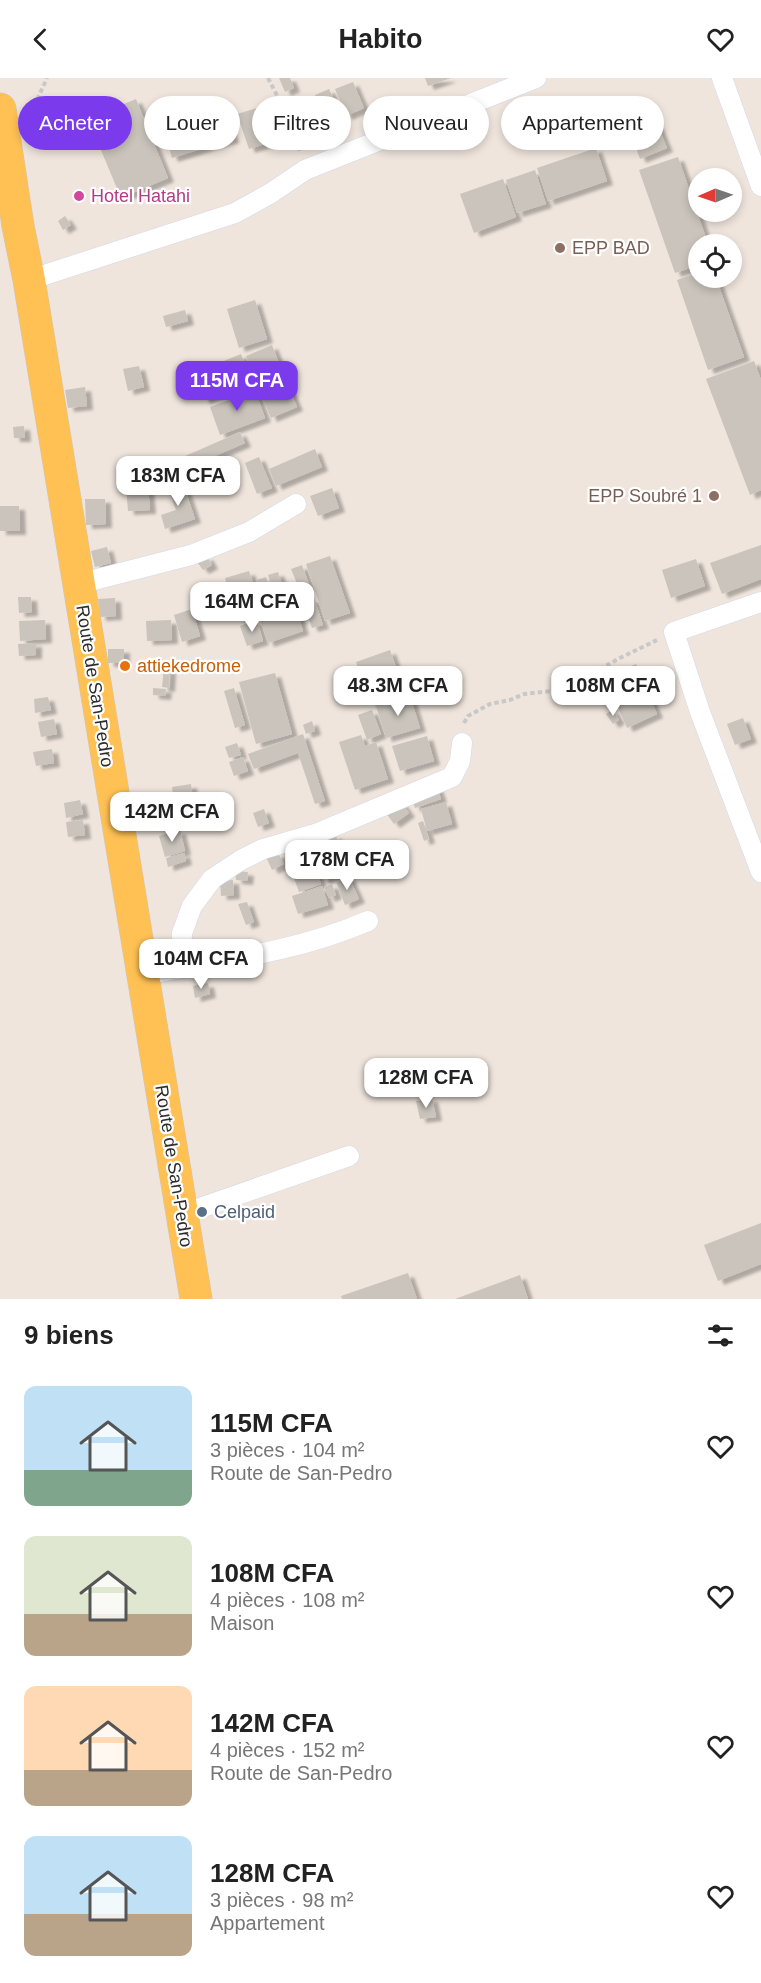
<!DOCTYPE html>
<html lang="fr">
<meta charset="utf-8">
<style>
:root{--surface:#fff;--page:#f2f2f2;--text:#222;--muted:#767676;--accent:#7c3aed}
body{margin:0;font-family:Arial,sans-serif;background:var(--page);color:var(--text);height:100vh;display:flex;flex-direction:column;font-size:22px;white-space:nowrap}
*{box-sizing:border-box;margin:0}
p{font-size:20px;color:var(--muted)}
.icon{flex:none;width:33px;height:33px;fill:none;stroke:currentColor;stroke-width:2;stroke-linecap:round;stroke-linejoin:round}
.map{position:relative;height:1221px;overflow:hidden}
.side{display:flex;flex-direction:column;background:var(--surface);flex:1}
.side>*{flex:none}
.banner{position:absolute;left:18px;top:18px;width:726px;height:54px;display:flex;gap:12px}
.needle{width:39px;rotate:268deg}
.buttons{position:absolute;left:688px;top:90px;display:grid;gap:12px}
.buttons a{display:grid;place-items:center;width:54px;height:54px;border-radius:50%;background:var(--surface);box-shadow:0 3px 9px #0003;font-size:30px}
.price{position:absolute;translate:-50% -51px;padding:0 14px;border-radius:12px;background:#fff;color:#222;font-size:20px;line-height:39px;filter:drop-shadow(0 2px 3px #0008)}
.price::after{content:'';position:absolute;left:50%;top:36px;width:18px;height:14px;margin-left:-9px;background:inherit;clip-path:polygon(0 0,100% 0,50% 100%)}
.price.selected{background:var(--accent);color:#fff}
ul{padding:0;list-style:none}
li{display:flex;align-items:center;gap:18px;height:150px;padding:0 24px}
li span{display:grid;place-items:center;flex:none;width:168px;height:120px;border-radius:12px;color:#555}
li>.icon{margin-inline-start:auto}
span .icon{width:72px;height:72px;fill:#fffc;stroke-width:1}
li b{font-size:26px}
h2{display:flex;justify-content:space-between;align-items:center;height:72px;padding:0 24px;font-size:26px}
.chip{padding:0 21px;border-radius:27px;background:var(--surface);box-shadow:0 3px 9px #0003;font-size:21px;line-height:54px}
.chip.selected{background:var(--accent);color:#fff}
header{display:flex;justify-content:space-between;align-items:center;height:78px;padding:0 24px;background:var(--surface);font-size:27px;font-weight:800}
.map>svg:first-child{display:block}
.building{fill:#cac4bc;filter:url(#shadow)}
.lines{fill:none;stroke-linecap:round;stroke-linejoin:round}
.street-casing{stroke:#d2d9e6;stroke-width:21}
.primary-casing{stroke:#c8c8c8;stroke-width:33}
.path{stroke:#c8c8c8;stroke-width:4;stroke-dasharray:4.5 3;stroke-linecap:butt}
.street{stroke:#fff;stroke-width:20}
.primary{stroke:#ffc153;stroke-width:32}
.hotel-dot{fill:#d1479c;stroke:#fff;stroke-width:2}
.education-dot{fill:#8d6e63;stroke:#fff;stroke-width:2}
.food-dot{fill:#e8710a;stroke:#fff;stroke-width:2}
.service-dot{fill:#5c6f8a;stroke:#fff;stroke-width:2}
.labels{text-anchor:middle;stroke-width:4.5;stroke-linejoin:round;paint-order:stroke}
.hotel-label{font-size:18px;fill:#b23c85;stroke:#fff;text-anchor:start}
.education-label{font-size:18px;fill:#785e54;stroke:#fff;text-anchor:start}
.food-label{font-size:18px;fill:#c56008;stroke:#fff;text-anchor:start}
.street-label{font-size:18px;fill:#2c2c2c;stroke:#fff}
.service-label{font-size:18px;fill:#4e5e75;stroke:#fff;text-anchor:start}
</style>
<header><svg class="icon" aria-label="back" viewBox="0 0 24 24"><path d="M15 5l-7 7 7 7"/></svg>Habito<svg class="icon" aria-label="heart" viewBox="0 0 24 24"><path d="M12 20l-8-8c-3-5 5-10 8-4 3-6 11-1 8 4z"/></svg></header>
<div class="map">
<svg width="761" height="1221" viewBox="0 0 761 1221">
<defs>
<filter id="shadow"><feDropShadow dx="6" dy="4" stdDeviation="1.5" flood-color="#0004"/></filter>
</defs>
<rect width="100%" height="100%" fill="#efe5dd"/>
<g class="building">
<polygon points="279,0 290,0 294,10 285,14"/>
<polygon points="425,0 451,0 428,8"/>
<polygon points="353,4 364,30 346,38 335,11"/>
<polygon points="329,11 341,37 327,43 315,17"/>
<polygon points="311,18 323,46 305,54 293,25"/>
<polygon points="136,21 168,100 121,120 88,41"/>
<polygon points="276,24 287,59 249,71 237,36"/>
<polygon points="224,30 233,61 172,80 163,49"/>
<polygon points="656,43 667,70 640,81 630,54"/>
<polygon points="596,70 607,103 548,123 537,90"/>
<polygon points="678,79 708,166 699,166 699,187 675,195 639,92"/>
<polygon points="535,92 546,126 517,135 506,102"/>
<polygon points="503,101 516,139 474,155 460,116"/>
<polygon points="65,138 71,147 63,152 58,143"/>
<polygon points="699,194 699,200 716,200 744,279 708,292 677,202"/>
<polygon points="255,222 267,261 239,270 227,231"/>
<polygon points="185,232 188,243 166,249 163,238"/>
<polygon points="272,267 281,290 256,301 246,278"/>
<polygon points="241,276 251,303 204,322 194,295"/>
<polygon points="754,283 761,302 761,412 750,417 706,301"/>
<polygon points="139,288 144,309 128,313 123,291"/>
<polygon points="287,305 297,329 271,340 261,317"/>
<polygon points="85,309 87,328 68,330 65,312"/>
<polygon points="255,312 265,340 220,357 210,329"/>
<polygon points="24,348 25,360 14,360 13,349"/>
<polygon points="240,354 245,365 187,390 183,379"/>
<polygon points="315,371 322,389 276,408 269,391"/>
<polygon points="259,379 272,410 257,416 245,385"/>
<polygon points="147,396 150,432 128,433 125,397"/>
<polygon points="182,402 195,441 165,451 161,437 176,432 167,407"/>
<polygon points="332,410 339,430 318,438 310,418"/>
<polygon points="85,421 105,421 106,446 86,447"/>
<polygon points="0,428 19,428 20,453 0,453"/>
<polygon points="761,467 761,501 722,516 710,485"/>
<polygon points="107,469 111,485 95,489 91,473"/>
<polygon points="207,478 212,487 203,492 197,484"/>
<polygon points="330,478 350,535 325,543 306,486"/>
<polygon points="696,481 705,508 671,520 662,492"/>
<polygon points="302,487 310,509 300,513 291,491"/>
<polygon points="249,493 253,504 228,512 225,500"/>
<polygon points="278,494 286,518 276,521 268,497"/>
<polygon points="266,499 273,522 263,525 256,502"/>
<polygon points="18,519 31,519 32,534 19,535"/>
<polygon points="115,520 116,538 100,539 98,521"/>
<polygon points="314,520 323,547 312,550 303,523"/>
<polygon points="295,527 303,553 268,565 259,539"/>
<polygon points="192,531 200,558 182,564 174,537"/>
<polygon points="45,542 46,561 20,563 19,543"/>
<polygon points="171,542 172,562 147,563 146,543"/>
<polygon points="257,542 263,563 247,568 240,548"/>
<polygon points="36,565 36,577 19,578 18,566"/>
<rect x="108" y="571" width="16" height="14"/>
<polygon points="390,572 405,614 371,626 356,584"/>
<polygon points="636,586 657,636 627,650 614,620 629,613 620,593"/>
<polygon points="164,590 170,591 169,610 162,609"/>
<polygon points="275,595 292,656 256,666 239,604"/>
<polygon points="153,610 166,611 165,618 153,617"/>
<polygon points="234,610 245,647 235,650 224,613"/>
<polygon points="410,618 420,650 386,660 376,628"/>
<polygon points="48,619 51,632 35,635 34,621"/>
<polygon points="372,632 381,656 367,662 358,637"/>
<polygon points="613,632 619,642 613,646 606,636"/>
<polygon points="743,640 751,661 735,667 727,646"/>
<polygon points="54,641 57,656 41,659 38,644"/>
<polygon points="312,643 315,653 306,656 303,647"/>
<polygon points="303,656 325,723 315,726 298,675 254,691 248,676"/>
<polygon points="361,657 365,668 376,664 388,701 355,712 339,664"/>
<polygon points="427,658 434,683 400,693 392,668"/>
<polygon points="237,665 241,677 229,680 225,669"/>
<polygon points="52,671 54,685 36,688 33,674"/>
<polygon points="243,679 248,693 234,698 229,684"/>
<polygon points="191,706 195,736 176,739 172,709"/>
<polygon points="437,709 441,721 415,730 410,718"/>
<polygon points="80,722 83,736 66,740 64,725"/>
<polygon points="401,724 409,735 394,746 386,735"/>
<polygon points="446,724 452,746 427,753 421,731"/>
<polygon points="264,731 269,745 258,749 253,735"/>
<polygon points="83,742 85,757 68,759 66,744"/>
<polygon points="423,743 429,761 424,763 418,745"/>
<polygon points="180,752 185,773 165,779 159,758"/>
<polygon points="336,757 348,794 323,802 311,765"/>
<polygon points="309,772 321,806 299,814 287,781"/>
<polygon points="184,775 186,783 168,789 166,780"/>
<polygon points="278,775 284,786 272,792 267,781"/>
<polygon points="235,793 248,794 247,803 236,802"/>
<polygon points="349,799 359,821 345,827 336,804"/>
<polygon points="233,802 234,817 221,818 220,803"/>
<polygon points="332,806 336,817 329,820 324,809"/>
<polygon points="322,808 328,827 298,836 292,818"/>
<polygon points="247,824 254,844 246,847 238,826"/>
<polygon points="208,905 210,916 195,920 193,908"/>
<polygon points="432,1020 436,1039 420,1041 416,1023"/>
<polygon points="761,1145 761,1186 718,1203 704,1167"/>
<polygon points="408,1195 417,1221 342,1221 341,1218"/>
<polygon points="520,1197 528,1221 455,1221"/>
</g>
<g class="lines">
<defs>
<g id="street">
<polyline points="722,0 761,108"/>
<polyline points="29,202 235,135 271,115 305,92 536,0"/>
<polyline points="78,506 191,477 249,454 296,426"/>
<polyline points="761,524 674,554 700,634 761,794"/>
<polyline points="181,890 182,855 192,828 212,801 241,782 263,771 318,755 452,699 460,683 462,665"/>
<path d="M142 897C218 883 297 874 368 843"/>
<polyline points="183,1136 349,1078"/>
</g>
<polyline id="primary" points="0,31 18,148 29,202 196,1221"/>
</defs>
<use href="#street" class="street-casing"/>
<use href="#primary" class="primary-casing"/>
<g class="path">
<polyline points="268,0 281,25 300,73"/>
<polyline points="28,42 47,0"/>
<polyline points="464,645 468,638 490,626 510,622 524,616 562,612 620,580 657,562"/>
</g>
<use href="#street" class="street"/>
<use href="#primary" class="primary"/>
</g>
<circle class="hotel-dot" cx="79" cy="118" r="6"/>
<g class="education-dot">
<circle cx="560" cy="170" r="6"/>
<circle cx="714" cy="418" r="6"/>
</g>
<circle class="food-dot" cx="125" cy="588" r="6"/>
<circle class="service-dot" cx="202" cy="1134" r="6"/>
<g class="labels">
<g class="hotel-label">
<text x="91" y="124">Hotel Hatahi</text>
</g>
<g class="education-label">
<text x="572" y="176">EPP BAD</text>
<text x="702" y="424" text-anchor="end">EPP Soubré 1</text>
</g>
<g class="food-label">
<text x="137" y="594">attiekedrome</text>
</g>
<g class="street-label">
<text transform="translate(95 608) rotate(81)" y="6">Route de San-Pedro</text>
<text transform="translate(174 1088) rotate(81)" y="6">Route de San-Pedro</text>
</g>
<g class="service-label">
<text x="214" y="1140">Celpaid</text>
</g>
</g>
</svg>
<div class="buttons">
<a><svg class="needle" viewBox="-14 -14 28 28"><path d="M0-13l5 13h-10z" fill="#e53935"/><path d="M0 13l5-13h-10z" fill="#767676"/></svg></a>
<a><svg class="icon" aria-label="locate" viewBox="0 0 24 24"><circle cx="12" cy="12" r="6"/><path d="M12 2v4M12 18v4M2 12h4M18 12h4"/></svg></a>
</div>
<b class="price selected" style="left:237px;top:334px">115M CFA</b>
<b class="price" style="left:178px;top:429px">183M CFA</b>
<b class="price" style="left:252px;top:555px">164M CFA</b>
<b class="price" style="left:398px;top:639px">48.3M CFA</b>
<b class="price" style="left:613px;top:639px">108M CFA</b>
<b class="price" style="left:172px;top:765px">142M CFA</b>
<b class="price" style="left:347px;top:813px">178M CFA</b>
<b class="price" style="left:201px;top:912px">104M CFA</b>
<b class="price" style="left:426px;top:1031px">128M CFA</b>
<div class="banner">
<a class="chip selected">Acheter</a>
<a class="chip">Louer</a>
<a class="chip">Filtres</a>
<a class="chip">Nouveau</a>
<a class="chip">Appartement</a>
</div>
</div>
<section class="side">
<h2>9 biens<svg class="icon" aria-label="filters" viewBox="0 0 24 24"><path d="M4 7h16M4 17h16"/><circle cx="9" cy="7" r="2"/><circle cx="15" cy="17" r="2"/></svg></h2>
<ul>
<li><span style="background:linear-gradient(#bfe0f5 70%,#7fa58c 0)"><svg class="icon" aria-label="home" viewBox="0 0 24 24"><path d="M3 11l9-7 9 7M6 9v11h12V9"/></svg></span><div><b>115M CFA</b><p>3 pièces · 104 m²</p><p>Route de San-Pedro</p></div><svg class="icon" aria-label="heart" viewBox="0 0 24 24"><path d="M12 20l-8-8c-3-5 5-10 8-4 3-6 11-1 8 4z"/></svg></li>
<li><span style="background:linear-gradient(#dfe7d0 65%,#b9a48a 0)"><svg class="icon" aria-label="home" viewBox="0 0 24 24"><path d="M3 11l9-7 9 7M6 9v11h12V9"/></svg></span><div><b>108M CFA</b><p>4 pièces · 108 m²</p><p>Maison</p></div><svg class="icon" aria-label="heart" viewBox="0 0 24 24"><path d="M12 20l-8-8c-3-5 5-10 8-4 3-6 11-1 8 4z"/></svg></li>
<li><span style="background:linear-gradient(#ffd9b3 70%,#b9a48a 0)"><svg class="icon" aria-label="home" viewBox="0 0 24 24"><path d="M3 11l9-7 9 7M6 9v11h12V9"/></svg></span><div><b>142M CFA</b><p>4 pièces · 152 m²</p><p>Route de San-Pedro</p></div><svg class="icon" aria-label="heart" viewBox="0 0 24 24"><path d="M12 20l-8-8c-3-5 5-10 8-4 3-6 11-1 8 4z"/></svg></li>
<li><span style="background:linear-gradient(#bfe0f5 65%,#b9a48a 0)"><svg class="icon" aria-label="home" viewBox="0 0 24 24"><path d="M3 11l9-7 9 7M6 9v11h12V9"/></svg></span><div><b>128M CFA</b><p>3 pièces · 98 m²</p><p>Appartement</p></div><svg class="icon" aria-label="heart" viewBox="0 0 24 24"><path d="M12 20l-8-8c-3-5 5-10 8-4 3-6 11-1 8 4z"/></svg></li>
</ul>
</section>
